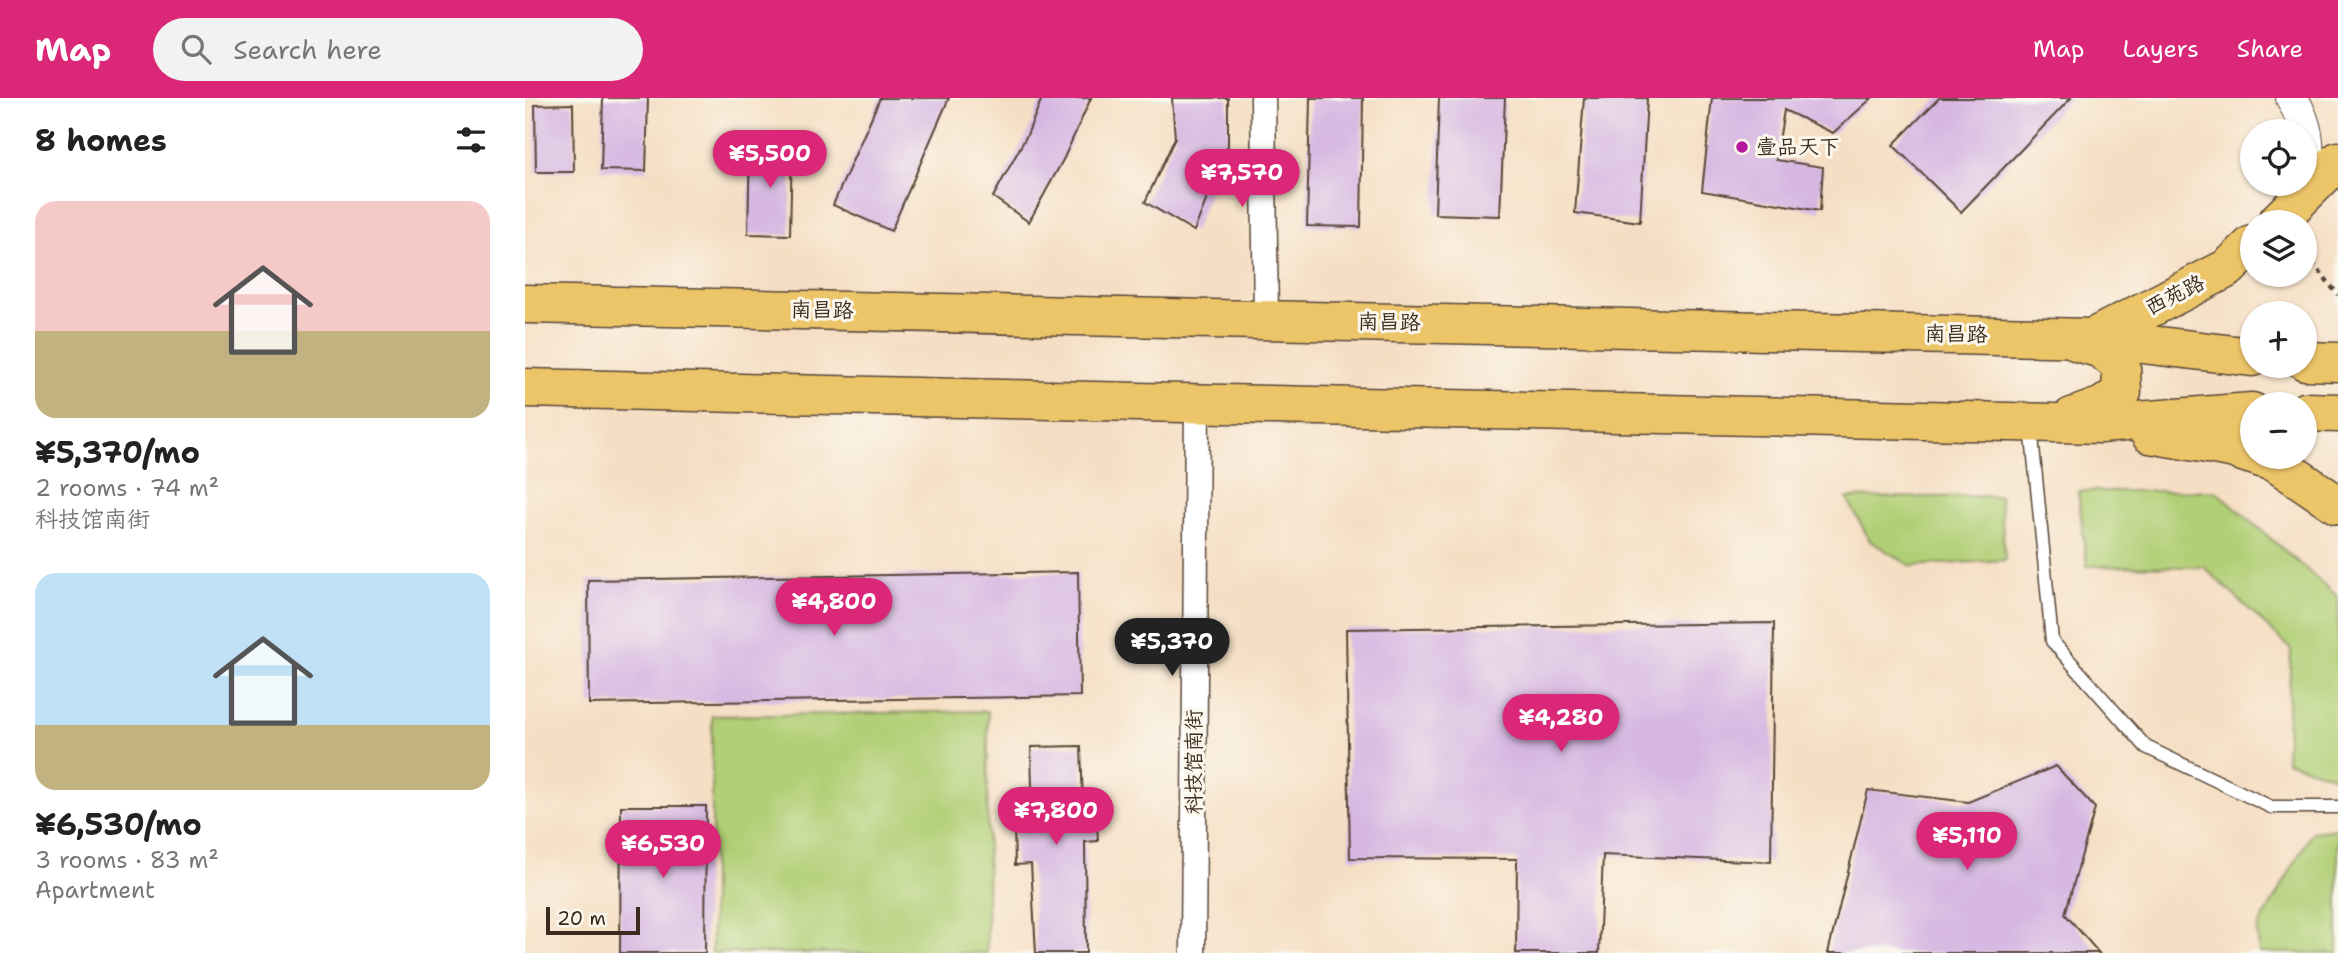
<!DOCTYPE html>
<meta charset="utf-8">
<style>
:root{--surface:#fff;--page:#f2f2f2;--text:#222;--muted:#767676;--accent:#db2777}
body{margin:0;font-family:"Shantell Sans","LXGW WenKai TC",sans-serif;background:var(--page);color:var(--text);height:100vh;display:flex;flex-direction:column;font-size:26px;white-space:nowrap}
*{box-sizing:border-box;margin:0}
p{font-size:23px;color:var(--muted)}
.icon{flex:none;width:38px;height:38px;fill:none;stroke:currentColor;stroke-width:2;stroke-linecap:round;stroke-linejoin:round}
.map{position:relative;flex:1;overflow:hidden}
.details{display:flex;flex-direction:column;background:var(--surface);width:525px}
.details>*{flex:none}
.tools{position:absolute;left:1715px;top:21px;display:grid;gap:14px}
.tools a{display:grid;place-items:center;width:77px;height:77px;border-radius:50%;background:var(--surface);box-shadow:0 2px 5px #0004;font-size:35px}
.scale{position:absolute;left:21px;bottom:18px;width:94px;box-sizing:border-box;padding-left:7px;border:4px solid #3b2a1e;border-top:0;font-size:19px;line-height:24px;white-space:nowrap;color:#3b2a1e;-webkit-text-stroke:5px #fbf7ec;paint-order:stroke}
.price{position:absolute;translate:-50% -60px;padding:0 16px;border-radius:24px;background:var(--accent);color:#fff;font-size:23px;line-height:46px;filter:drop-shadow(0 2px 4px #0008)}
.price::after{content:'';position:absolute;left:50%;top:42px;width:21px;height:16px;margin-left:-10px;background:inherit;clip-path:polygon(0 0,100% 0,50% 100%)}
.price.selected{background:#222;color:#fff}
ul{padding:0;list-style:none}
li{display:grid;align-content:center;gap:14px;height:371px;padding:0 35px}
li span{display:grid;place-items:center;height:217px;border-radius:21px;color:#555}
li>.icon{margin-inline-start:auto}
span .icon{width:126px;height:126px;fill:#fffc;stroke-width:1}
li b{font-size:30px}
h2{display:flex;justify-content:space-between;align-items:center;height:84px;padding:0 35px;font-size:30px}
header{display:flex;align-items:center;gap:42px;box-sizing:border-box;height:98px;padding:0 35px;background:var(--accent);color:#fff}
header strong{font-size:33px}
nav{display:flex;gap:38px;margin-inline-start:auto;font-size:24px}
.search{width:490px;height:63px;background:var(--page);display:flex;align-items:center;gap:18px;box-sizing:border-box;padding:0 24px;border-radius:38px;color:var(--muted);font-size:26px}
main{display:flex;flex:1;min-height:0}
.map>svg:first-child{display:block}
.green{fill:#b1cf76;stroke:#767c4a;stroke-width:2}
.building{fill:#d6b7e2}
.lines{fill:none;stroke-linecap:round;stroke-linejoin:round}
.service-casing{stroke:#574537;stroke-width:15}
.minor-casing{stroke:#574537;stroke-width:27}
.tertiary-casing{stroke:#574537;stroke-width:34}
.primary-casing{stroke:#574537;stroke-width:41}
.path{stroke:#574537;stroke-width:4.5;stroke-dasharray:5 5;stroke-linecap:butt}
.service{stroke:#fff;stroke-width:12}
.minor{stroke:#fff;stroke-width:24}
.tertiary{stroke:#fff;stroke-width:32}
.primary{stroke:#edc569;stroke-width:38}
.poi-dot{fill:#b5179e;stroke:#fbf7ec;stroke-width:2.5}
.labels{text-anchor:middle;stroke-width:6;stroke-linejoin:round;paint-order:stroke}
.poi-label{font-size:21px;fill:#3b2a1e;stroke:#fbf7ec;text-anchor:start}
.street-label{font-size:21px;fill:#3b2a1e;stroke:#fbf7ec}
</style>
<header>
<strong>Map</strong>
<div class="search"><svg class="icon" aria-label="search" viewBox="0 0 24 24"><circle cx="10" cy="10" r="6"/><path d="M15 15l6 6"/></svg>Search here</div>
<nav><a>Map</a><a>Layers</a><a>Share</a></nav>
</header>
<main>
<section class="details">
<h2>8 homes<svg class="icon" aria-label="filters" viewBox="0 0 24 24"><path d="M4 7h16M4 17h16"/><circle cx="9" cy="7" r="2"/><circle cx="15" cy="17" r="2"/></svg></h2>
<ul>
<li><span style="background:linear-gradient(#f6c9c9 60%,#c2b280 0)"><svg class="icon" aria-label="home" viewBox="0 0 24 24"><path d="M3 11l9-7 9 7M6 9v11h12V9"/></svg></span><div><b>¥5,370/mo</b><p>2 rooms · 74 m²</p><p>科技馆南街</p></div></li>
<li><span style="background:linear-gradient(#bfe0f5 70%,#c2b280 0)"><svg class="icon" aria-label="home" viewBox="0 0 24 24"><path d="M3 11l9-7 9 7M6 9v11h12V9"/></svg></span><div><b>¥6,530/mo</b><p>3 rooms · 83 m²</p><p>Apartment</p></div></li>
</ul>
</section>
<div class="map">
<svg width="1813" height="855" viewBox="0 0 1813 855">
<rect width="100%" height="100%" fill="#fbf7ec"/>
<filter id="ink" filterUnits="userSpaceOnUse"><feTurbulence type="fractalNoise" baseFrequency=".0143" numOctaves="2"/><feDisplacementMap in="SourceGraphic" scale="14" xChannelSelector="R" yChannelSelector="G"/><feConvolveMatrix kernelMatrix="1 2 1 2 8 2 1 2 1" color-interpolation-filters="sRGB"/></filter>
<filter id="wash" filterUnits="userSpaceOnUse"><feTurbulence type="fractalNoise" baseFrequency=".00686" numOctaves="4" result="noise"/><feDisplacementMap in="SourceGraphic" scale="28" xChannelSelector="R" yChannelSelector="G"/><feGaussianBlur stdDeviation="1.57" result="paint"/><feColorMatrix in="noise" values="0 0 0 0 0 0 0 0 0 0 0 0 0 0 0 0 0 1.4 0 .05"/><feComposite in="paint" operator="in"/></filter>
<g filter="url(#wash)">
<rect width="100%" height="100%" fill="#f5dec3"/>
<g class="green">
<polygon points="1553,393 1691,393 1813,499 1813,680 1761,663 1766,551 1679,469 1562,468"/>
<polygon points="1475,398 1480,462 1386,468 1345,443 1322,400"/>
<polygon points="463,613 462,855 187,855 187,618"/>
<polygon points="1813,731 1813,855 1734,855 1732,832 1787,734"/>
</g>
<g id="blocks">
<g class="building">
<polygon points="78,0 123,0 121,73 76,72"/>
<polygon points="355,0 424,0 366,133 308,107"/>
<polygon points="517,0 566,0 539,60 504,124 468,99 502,37"/>
<polygon points="647,0 703,0 703,47 669,133 620,104 650,40"/>
<polygon points="785,0 838,0 836,129 782,128"/>
<polygon points="914,0 980,0 975,118 910,116"/>
<polygon points="1059,0 1122,0 1115,124 1050,115"/>
<polygon points="1187,0 1347,0 1308,35 1259,12 1251,62 1298,69 1295,113 1177,93"/>
<polygon points="1414,0 1546,0 1436,114 1368,47"/>
<polygon points="48,6 49,74 11,74 10,7"/>
<polygon points="225,47 267,48 265,137 223,136"/>
<polygon points="553,474 555,598 64,606 63,482"/>
<polygon points="1249,525 1246,764 1078,757 1074,855 991,855 992,761 825,760 821,531"/>
<polygon points="556,648 558,707 571,707 573,743 560,744 561,855 511,855 506,766 490,767 488,691 507,690 506,649"/>
<polygon points="1531,668 1570,710 1540,816 1574,855 1303,855 1343,692 1443,704"/>
<polygon points="96,708 181,708 180,855 95,855"/>
</g>
</g>
</g>
<g filter="url(#ink)">
<use href="#blocks" fill-opacity="0" stroke="#574537" stroke-width="2"/>
<g class="lines">
<defs>
<polyline id="service" points="1506,328 1527,543 1621,649 1746,709 1813,709"/>
<g id="minor">
<polyline points="738,0 741,221"/>
<polyline points="668,855 672,305"/>
</g>
<path id="tertiary" d="M1767 0C1781 25 1786 46 1780 74"/>
<g id="primary">
<polyline points="1752,124 1813,63"/>
<polyline points="0,206 1567,240 1727,259"/>
<polyline points="1567,240 1703,170 1727,147"/>
<polyline points="1780,263 1813,264"/>
<polyline points="0,290 1575,326 1727,314"/>
<polyline points="1780,314 1813,315"/>
<polyline points="1547,319 1578,308 1597,294 1596,268 1577,251 1555,245"/>
<polyline points="1625,336 1706,350 1727,357"/>
<polyline points="1733,359 1751,365 1813,407"/>
</g>
</defs>
<use href="#service" class="service-casing"/>
<use href="#minor" class="minor-casing"/>
<use href="#tertiary" class="tertiary-casing"/>
<use href="#primary" class="primary-casing"/>
<polyline class="path" points="1780,158 1793,171 1813,197"/>
<use href="#service" class="service"/>
<use href="#minor" class="minor"/>
<use href="#tertiary" class="tertiary"/>
<use href="#primary" class="primary"/>
</g>
</g>
<circle class="poi-dot" cx="1217" cy="49" r="7"/>
<g class="labels">
<g class="poi-label">
<text x="1231" y="56">壹品天下</text>
</g>
<g class="street-label">
<text transform="translate(1650 197) rotate(-27)" y="7">西苑路</text>
<text transform="translate(297 212) rotate(1)" y="7">南昌路</text>
<text transform="translate(864 224) rotate(1)" y="7">南昌路</text>
<text transform="translate(1431 236) rotate(1)" y="7">南昌路</text>
<text transform="translate(669 664) rotate(-90)" y="7">科技馆南街</text>
</g>
</g>
</svg>
<div class="tools">
<a><svg class="icon" aria-label="locate" viewBox="0 0 24 24"><circle cx="12" cy="12" r="6"/><path d="M12 2v4M12 18v4M2 12h4M18 12h4"/></svg></a>
<a><svg class="icon" aria-label="layers" viewBox="0 0 24 24"><path d="M12 4l9 5-9 5-9-5zM3 14l9 5 9-5"/></svg></a>
<a>+</a>
<a>−</a>
</div>
<div class="scale">20 m</div>
<b class="price" style="left:245px;top:92px">¥5,500</b>
<b class="price" style="left:717px;top:111px">¥7,570</b>
<b class="price" style="left:309px;top:540px">¥4,800</b>
<b class="price selected" style="left:647px;top:580px">¥5,370</b>
<b class="price" style="left:1036px;top:656px">¥4,280</b>
<b class="price" style="left:531px;top:749px">¥7,800</b>
<b class="price" style="left:1442px;top:774px">¥5,110</b>
<b class="price" style="left:138px;top:782px">¥6,530</b>
</div>
</main>
